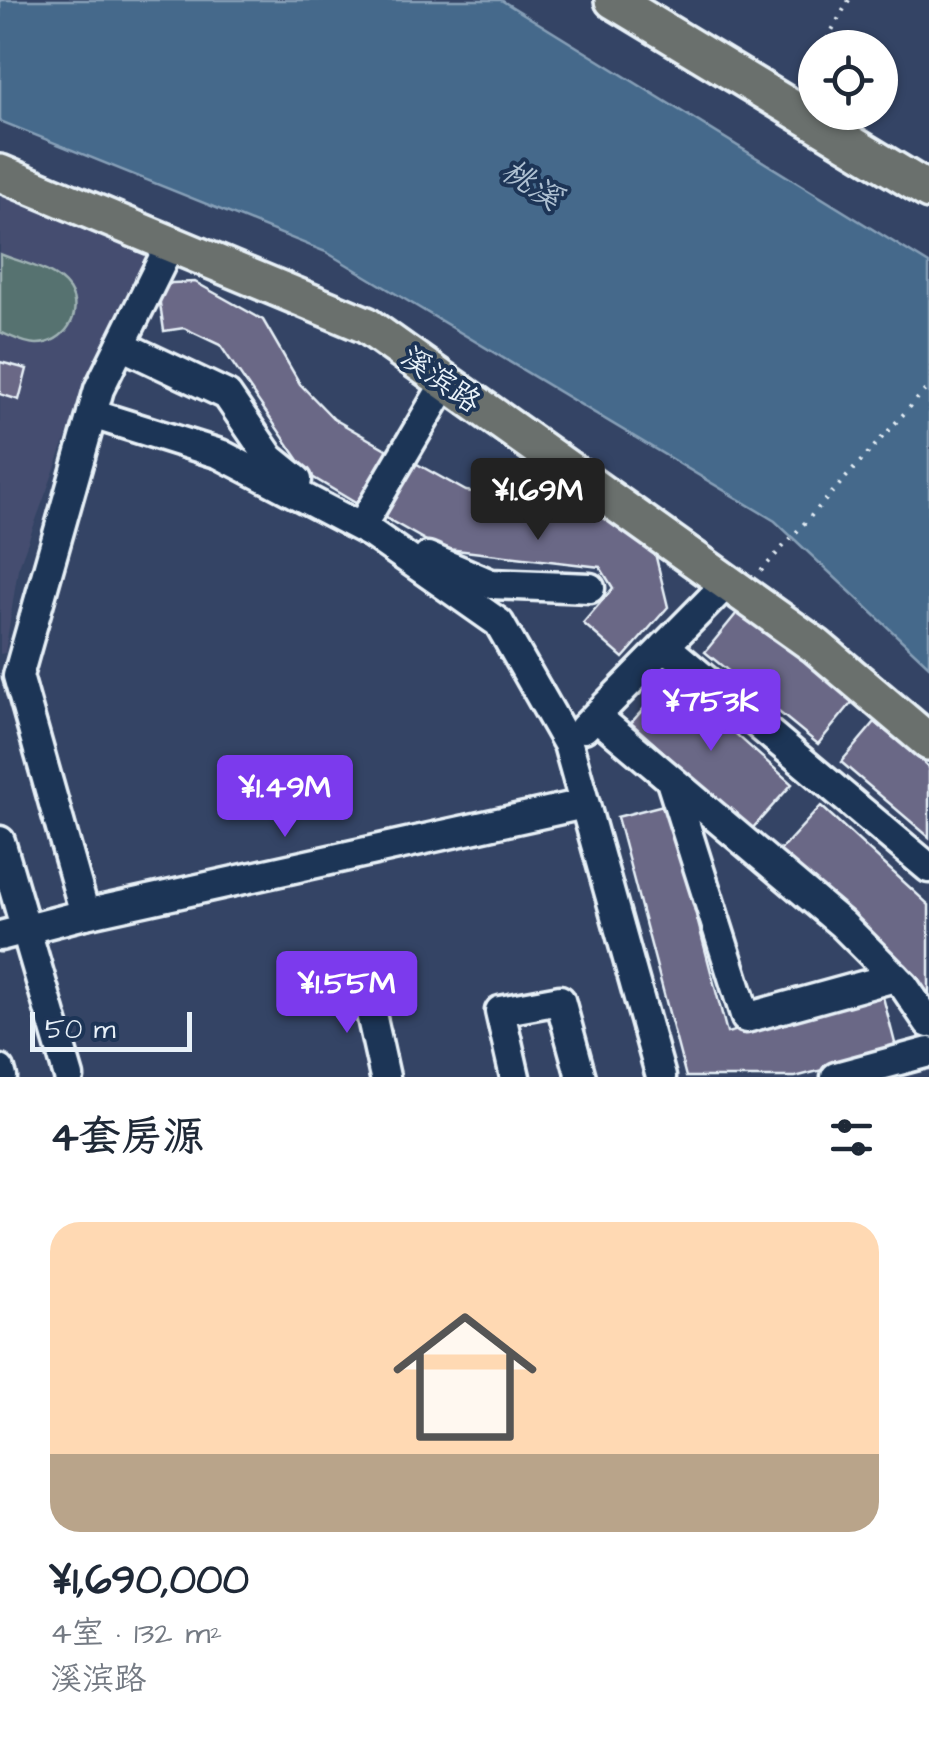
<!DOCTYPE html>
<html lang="zh">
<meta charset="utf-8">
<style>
:root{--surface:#fff;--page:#f2f2f3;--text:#1f2937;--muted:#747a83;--line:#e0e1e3;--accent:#7c3aed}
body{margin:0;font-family:"Architects Daughter","LXGW WenKai TC",sans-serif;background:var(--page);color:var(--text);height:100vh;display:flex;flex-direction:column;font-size:38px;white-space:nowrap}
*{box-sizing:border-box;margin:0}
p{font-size:32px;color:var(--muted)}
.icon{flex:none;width:55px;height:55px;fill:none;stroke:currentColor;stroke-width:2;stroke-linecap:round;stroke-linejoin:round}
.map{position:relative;height:1077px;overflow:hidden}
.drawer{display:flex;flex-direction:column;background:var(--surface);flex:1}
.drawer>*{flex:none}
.fabs{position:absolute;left:798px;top:30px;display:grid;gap:20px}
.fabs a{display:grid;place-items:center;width:100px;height:100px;border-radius:50%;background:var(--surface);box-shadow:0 2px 8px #0004;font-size:50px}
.scale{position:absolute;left:30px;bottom:25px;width:162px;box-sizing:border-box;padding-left:10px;border:5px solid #e8f1f8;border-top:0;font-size:28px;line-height:35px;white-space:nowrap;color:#e8f1f8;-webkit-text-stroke:8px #1d3557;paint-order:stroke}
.price{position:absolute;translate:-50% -85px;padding:0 22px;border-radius:10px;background:var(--accent);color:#fff;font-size:32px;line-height:65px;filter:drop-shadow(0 2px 5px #0008)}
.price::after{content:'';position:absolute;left:50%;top:60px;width:30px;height:22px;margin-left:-15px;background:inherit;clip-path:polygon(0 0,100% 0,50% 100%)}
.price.current{background:#222;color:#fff}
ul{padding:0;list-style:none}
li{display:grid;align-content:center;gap:20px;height:530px;padding:0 50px}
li+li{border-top:2px solid var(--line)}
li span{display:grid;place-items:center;height:310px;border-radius:30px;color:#555}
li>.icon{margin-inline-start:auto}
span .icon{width:180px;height:180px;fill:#fffc;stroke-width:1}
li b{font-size:42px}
h2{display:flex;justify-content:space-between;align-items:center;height:120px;padding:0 50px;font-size:42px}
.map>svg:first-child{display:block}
.built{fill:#444e6f}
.green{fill:#567270;stroke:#9fb2b4;stroke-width:2.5}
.water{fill:#44698b;stroke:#869fb7;stroke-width:2.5}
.building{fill:#6a6786;stroke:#e8f1f8;stroke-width:2.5}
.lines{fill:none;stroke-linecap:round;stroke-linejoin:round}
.minor-casing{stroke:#e8f1f8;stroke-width:35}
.major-casing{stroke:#e8f1f8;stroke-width:42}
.path{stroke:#e8f1f8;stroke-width:4;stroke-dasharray:2.5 8;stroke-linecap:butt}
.minor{stroke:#1d3557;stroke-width:28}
.major{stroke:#6b706d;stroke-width:35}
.labels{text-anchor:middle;stroke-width:8;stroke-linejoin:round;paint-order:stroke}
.street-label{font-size:30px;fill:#e8f1f8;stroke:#1d3557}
.water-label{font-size:32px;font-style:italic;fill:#afc1d2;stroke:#1d3557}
</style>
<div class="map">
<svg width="929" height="1077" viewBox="0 0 929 1077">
<rect width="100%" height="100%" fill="#344465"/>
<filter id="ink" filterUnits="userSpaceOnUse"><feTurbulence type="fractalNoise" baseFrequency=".01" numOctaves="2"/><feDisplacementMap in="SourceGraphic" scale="20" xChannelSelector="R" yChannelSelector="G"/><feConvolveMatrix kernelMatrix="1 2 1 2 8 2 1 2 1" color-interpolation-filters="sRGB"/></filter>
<g filter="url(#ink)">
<polygon class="built" points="0,191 151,248 76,411 18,569 5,653 0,654"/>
<path class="green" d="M0 254C22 263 55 269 69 289 85 314 64 344 37 344 25 344 12 337 0 332Z"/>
<polygon class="water" points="0,0 501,0 929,264 929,666 775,521 326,252 0,121"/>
<g class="building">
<polygon points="195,282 263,320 300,384 334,419 391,452 359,505 309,475 220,345 184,328 164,331 158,290 172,283"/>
<polygon points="0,362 27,369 19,400 0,394"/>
<polygon points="408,459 466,491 550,502 571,493 654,549 668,607 623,658 583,623 613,588 600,567 439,548 377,513"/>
<polygon points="741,608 854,700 818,744 705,652"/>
<polygon points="672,677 792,784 751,830 631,723"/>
<polygon points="875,722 929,767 929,837 841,762"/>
<polygon points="667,804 727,1033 882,993 897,1051 795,1077 686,1077 617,817"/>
<polygon points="821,806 929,905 929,996 776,855"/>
</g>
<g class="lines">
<defs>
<g id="minor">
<polyline points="121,345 227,395 270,458 297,480"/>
<polyline points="92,414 220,454 371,533 499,623 568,744 661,1077"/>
<polyline points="369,513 446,382"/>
<polyline points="428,557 491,584 590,588"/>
<polyline points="665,646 929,868"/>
<polyline points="596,716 842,924 904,986 929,1023"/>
<polyline points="584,728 727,583"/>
<polyline points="671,781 746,1018 895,977"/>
<polyline points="0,841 69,1077"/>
<polyline points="85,914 18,676 99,389 171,243"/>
<polyline points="0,936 85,914 584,804"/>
<polyline points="364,982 385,1077"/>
<polyline points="0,1070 2,1077"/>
<polyline points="515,1077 500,1011 560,1000 581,1077"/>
<polyline points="836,1077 929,1052"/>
</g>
<g id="major">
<polyline points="613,0 929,191"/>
<polyline points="0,173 366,325 816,646 929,742"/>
</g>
</defs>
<use href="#minor" class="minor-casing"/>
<use href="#major" class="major-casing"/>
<g class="path">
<polyline points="822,48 849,0"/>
<polyline points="802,82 815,59"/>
<polyline points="761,571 929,386"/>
</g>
<use href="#minor" class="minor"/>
<use href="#major" class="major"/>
</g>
</g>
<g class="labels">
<g class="street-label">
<text transform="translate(441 379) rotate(36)" y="10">溪滨路</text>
</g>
<g class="water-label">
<text transform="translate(532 184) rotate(33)" y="11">桃溪</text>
</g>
</g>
</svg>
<div class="fabs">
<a><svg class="icon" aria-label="locate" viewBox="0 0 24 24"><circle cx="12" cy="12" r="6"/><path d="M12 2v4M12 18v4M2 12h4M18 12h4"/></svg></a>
</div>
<div class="scale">50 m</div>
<b class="price current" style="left:538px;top:543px">¥1.69M</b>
<b class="price" style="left:711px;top:754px">¥753K</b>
<b class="price" style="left:285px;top:840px">¥1.49M</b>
<b class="price" style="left:347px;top:1036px">¥1.55M</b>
</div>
<section class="drawer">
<h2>4套房源<svg class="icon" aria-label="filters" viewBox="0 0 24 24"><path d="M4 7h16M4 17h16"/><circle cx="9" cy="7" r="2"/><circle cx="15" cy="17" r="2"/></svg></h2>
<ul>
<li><span style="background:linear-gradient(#ffd9b3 75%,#b9a48a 0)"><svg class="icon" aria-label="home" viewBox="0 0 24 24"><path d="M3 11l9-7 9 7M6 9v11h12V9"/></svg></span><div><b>¥1,690,000</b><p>4室 · 132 m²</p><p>溪滨路</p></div></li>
</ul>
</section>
